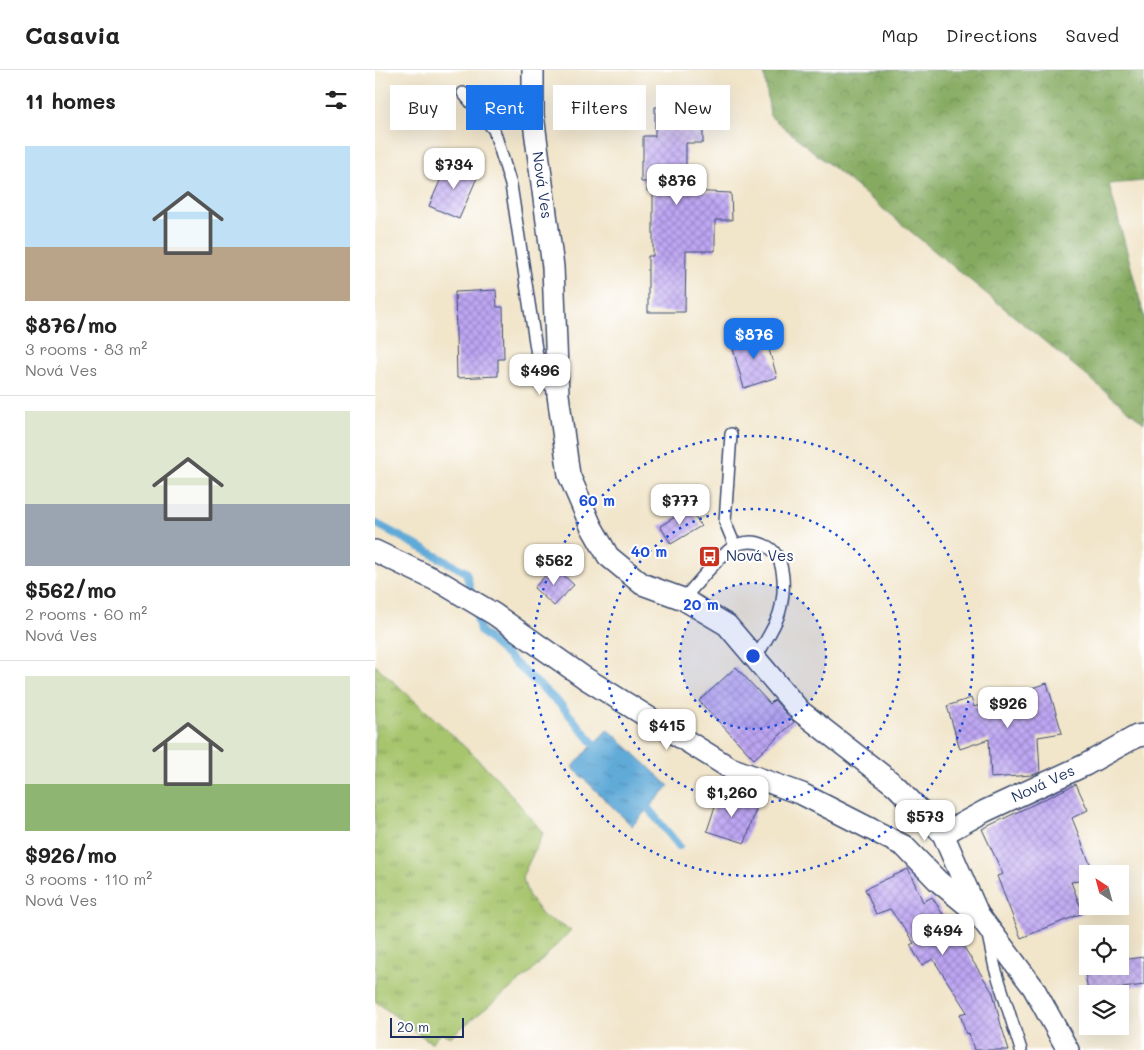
<!DOCTYPE html>
<meta charset="utf-8">
<style>
:root{--surface:#fff;--page:#f2f2f2;--text:#222;--muted:#767676;--line:#e0e0e0;--accent:#1a73e8}
body{margin:0;font-family:Mali,sans-serif;background:var(--page);color:var(--text);height:100vh;display:flex;flex-direction:column;font-size:19px;white-space:nowrap}
*{box-sizing:border-box;margin:0}
p{font-size:16px;color:var(--muted)}
.icon{flex:none;width:28px;height:28px;fill:none;stroke:currentColor;stroke-width:2;stroke-linecap:round;stroke-linejoin:round}
.map{position:relative;flex:1;overflow:hidden}
.panel{display:flex;flex-direction:column;background:var(--surface);width:375px}
.panel>*{flex:none}
.hud{position:absolute;left:15px;top:15px;width:475px;height:45px;display:flex;gap:10px}
.needle{width:32px;rotate:324deg}
.fabs{position:absolute;left:704px;top:795px;display:grid;gap:10px}
.fabs a{display:grid;place-items:center;width:50px;height:50px;border-radius:0px;background:var(--surface);box-shadow:0 5px 20px #0002;font-size:25px}
.scale{position:absolute;left:15px;bottom:12px;width:74px;box-sizing:border-box;padding-left:5px;border:2px solid #1b2f5e;border-top:0;font-size:14px;line-height:18px;white-space:nowrap;color:#1b2f5e;-webkit-text-stroke:4px #fff;paint-order:stroke}
.price{position:absolute;translate:-50% -42px;padding:0 11px;border-radius:10px;background:#fff;color:#222;font-size:16px;line-height:32px;filter:drop-shadow(0 1px 2px #0008)}
.price::after{content:'';position:absolute;left:50%;top:30px;width:15px;height:11px;margin-left:-8px;background:inherit;clip-path:polygon(0 0,100% 0,50% 100%)}
.price.active{background:var(--accent);color:#fff}
ul{padding:0;list-style:none}
li{display:grid;align-content:center;gap:10px;height:265px;padding:0 25px}
li+li{border-top:1px solid var(--line)}
li span{display:grid;place-items:center;height:155px;border-radius:0px;color:#555}
li>.icon{margin-inline-start:auto}
span .icon{width:90px;height:90px;fill:#fffc;stroke-width:1}
li b{font-size:21px}
h2{display:flex;justify-content:space-between;align-items:center;height:60px;padding:0 25px;font-size:21px}
.tag{padding:0 18px;border-radius:0px;background:var(--surface);box-shadow:0 5px 20px #0002;font-size:18px;line-height:45px}
.tag.active{background:var(--accent);color:#fff}
header{display:flex;align-items:center;gap:30px;box-sizing:border-box;height:70px;padding:0 25px;background:var(--surface);border-bottom:1px solid var(--line)}
header strong{font-size:24px}
nav{display:flex;gap:28px;margin-inline-start:auto;font-size:18px}
main{display:flex;flex:1;min-height:0}
.map>svg:first-child{display:block}
.grass{fill:url(#grass-tufts);stroke:#617a66}
.forest{fill:url(#forest-crowns);stroke:#506c5f}
.water{fill:url(#water-ripples);stroke:#3e6c9b}
.lines{fill:none;stroke-linecap:round;stroke-linejoin:round}
.stream{stroke:#61aad8;stroke-width:8}
.building{fill:url(#building-cross-hatch)}
.service-casing{stroke:#3b4a6e;stroke-width:14}
.minor-casing{stroke:#3b4a6e;stroke-width:24}
.service{stroke:#fff;stroke-width:11}
.minor{stroke:#fff;stroke-width:21}
.ring{fill:none;stroke:#1d4ed8;stroke-width:2.5;stroke-dasharray:2.5 5}
.labels{text-anchor:middle;stroke-width:4;stroke-linejoin:round;paint-order:stroke}
.street-label{font-size:15px;fill:#1b2f5e;stroke:#fff}
.poi-label{font-size:15px;fill:#1b2f5e;stroke:#fff;text-anchor:start}
.centre{fill:#1d4ed8;stroke:#fff;stroke-width:2.5}
.ring-label{font-size:15px;text-anchor:middle;font-weight:bold;fill:#1d4ed8;stroke:#fff;stroke-width:4;stroke-linejoin:round;paint-order:stroke}
</style>
<header>
<strong>Casavia</strong>
<nav><a>Map</a><a>Directions</a><a>Saved</a></nav>
</header>
<main>
<section class="panel">
<h2>11 homes<svg class="icon" aria-label="filters" viewBox="0 0 24 24"><path d="M4 7h16M4 17h16"/><circle cx="9" cy="7" r="2"/><circle cx="15" cy="17" r="2"/></svg></h2>
<ul>
<li><span style="background:linear-gradient(#bfe0f5 65%,#b9a48a 0)"><svg class="icon" aria-label="home" viewBox="0 0 24 24"><path d="M3 11l9-7 9 7M6 9v11h12V9"/></svg></span><div><b>$876/mo</b><p>3 rooms · 83 m²</p><p>Nová Ves</p></div></li>
<li><span style="background:linear-gradient(#dfe7d0 60%,#9aa5b1 0)"><svg class="icon" aria-label="home" viewBox="0 0 24 24"><path d="M3 11l9-7 9 7M6 9v11h12V9"/></svg></span><div><b>$562/mo</b><p>2 rooms · 60 m²</p><p>Nová Ves</p></div></li>
<li><span style="background:linear-gradient(#dfe7d0 70%,#8fb573 0)"><svg class="icon" aria-label="home" viewBox="0 0 24 24"><path d="M3 11l9-7 9 7M6 9v11h12V9"/></svg></span><div><b>$926/mo</b><p>3 rooms · 110 m²</p><p>Nová Ves</p></div></li>
</ul>
</section>
<div class="map">
<svg width="769" height="980" viewBox="0 0 769 980">
<defs>
<pattern id="grass-tufts" width="24" height="20" patternUnits="userSpaceOnUse" patternTransform="scale(1.25)"><rect width="24" height="20" fill="#a7c56d"/><path d="M3 7l-1-3M5 7V3M7 7l1-3M15 17l-1-3M17 17v-4M19 17l1-3" fill="none" stroke="#87a05d"/></pattern>
<pattern id="forest-crowns" width="20" height="18" patternUnits="userSpaceOnUse" patternTransform="scale(1.25)"><rect width="20" height="18" fill="#85aa60"/><path d="M2 6a3 3 0 1 1 6 0M12 15a3 3 0 1 1 6 0" fill="none" stroke="#6c8b52"/></pattern>
<pattern id="water-ripples" width="26" height="14" patternUnits="userSpaceOnUse" patternTransform="scale(1.25)"><rect width="26" height="14" fill="#61aad8"/><path d="M2 4q2-2 4 0t4 0M15 11q2-2 4 0t4 0" fill="none" stroke="#4f8bb2"/></pattern>
<pattern id="building-cross-hatch" width="8" height="8" patternUnits="userSpaceOnUse" patternTransform="scale(1.25)"><rect width="8" height="8" fill="#bea6f3"/><path d="M0 0l8 8M0 8l8-8" fill="none" stroke="#9a88c8"/></pattern>
</defs>
<rect width="100%" height="100%" fill="#fff"/>
<filter id="ink" filterUnits="userSpaceOnUse"><feTurbulence type="fractalNoise" baseFrequency=".02" numOctaves="2"/><feDisplacementMap in="SourceGraphic" scale="10" xChannelSelector="R" yChannelSelector="G"/><feConvolveMatrix kernelMatrix="1 2 1 2 8 2 1 2 1" color-interpolation-filters="sRGB"/></filter>
<filter id="wash" filterUnits="userSpaceOnUse"><feTurbulence type="fractalNoise" baseFrequency=".0096" numOctaves="4" result="noise"/><feDisplacementMap in="SourceGraphic" scale="20" xChannelSelector="R" yChannelSelector="G"/><feGaussianBlur stdDeviation="1.12" result="paint"/><feColorMatrix in="noise" values="0 0 0 0 0 0 0 0 0 0 0 0 0 0 0 0 0 1.4 0 .05"/><feComposite in="paint" operator="in"/></filter>
<g filter="url(#wash)">
<rect width="100%" height="100%" fill="#f1e5ca"/>
<polygon class="grass" points="0,595 72,660 123,709 168,763 147,807 154,827 168,846 196,860 155,903 75,967 67,963 56,973 0,931"/>
<polygon class="forest" points="389,0 769,0 769,111 734,114 769,246 769,353 395,46"/>
<polygon class="water" points="233,659 294,716 257,756 197,697"/>
<g class="lines">
<g class="stream">
<polyline points="0,453 91,502 97,526"/>
<polyline points="100,537 105,561 186,635 224,680"/>
<polyline points="267,731 304,776"/>
</g>
</g>
<g id="blocks">
<g class="building">
<polygon points="280,37 328,37 328,73 311,73 311,121 356,123 357,150 340,150 340,181 311,181 310,242 273,242 273,186 278,186 278,121 272,121 273,112 266,112 266,90 268,90 268,66 280,66"/>
<polygon points="74,90 104,103 84,149 54,136"/>
<polygon points="121,220 122,237 128,237 129,289 123,289 123,306 82,308 80,222"/>
<polygon points="389,262 402,307 369,318 356,272"/>
<polygon points="315,438 326,456 296,474 285,456"/>
<polygon points="179,496 199,515 179,536 159,518"/>
<polygon points="361,597 395,634 399,630 419,652 379,689 324,631"/>
<polygon points="672,613 687,663 663,667 665,702 657,705 616,708 614,669 585,679 572,636 596,628 599,637"/>
<polygon points="701,714 713,740 697,748 719,804 712,804 712,810 696,812 708,843 646,868 622,806 628,804 607,759"/>
<polygon points="344,724 382,736 370,773 332,761"/>
<polygon points="533,799 548,832 557,827 618,923 626,955 634,980 599,980 594,963 591,964 585,944 592,942 558,889 547,895 535,875 539,873 515,839 501,844 490,819"/>
<polygon points="769,887 769,915 713,923 709,895 745,896 745,890"/>
</g>
</g>
</g>
<g filter="url(#ink)">
<use href="#blocks" fill-opacity="0" stroke="#3b4a6e" stroke-width="1"/>
<g class="lines">
<defs>
<g id="service">
<polyline points="88,23 119,60 136,115 165,305 182,323"/>
<polyline points="356,364 350,452 360,476"/>
<path d="M308 529C322 514 343 487 359 476 368 471 380 471 389 475 413 484 410 524 404 544 399 559 388 574 381 588"/>
<polyline points="613,865 620,898 646,980"/>
</g>
<g id="minor">
<polyline points="158,0 158,45 178,197 183,325 194,405 216,456 233,486 267,514 308,529 352,555 425,641 521,716 568,764 603,844 658,917 693,980"/>
<polyline points="0,481 67,513 119,544 210,608 355,698 427,724 529,776 563,811 598,840"/>
<polyline points="568,764 610,741 710,695 762,666 769,665"/>
</g>
</defs>
<use href="#service" class="service-casing"/>
<use href="#minor" class="minor-casing"/>
<use href="#service" class="service"/>
<use href="#minor" class="minor"/>
</g>
</g>
<circle cx="378" cy="586" r="73" fill="#1d4ed8" fill-opacity=".12"/>
<g class="ring">
<circle cx="378" cy="586" r="73"/>
<circle cx="378" cy="586" r="147"/>
<circle cx="378" cy="586" r="220"/>
</g>
<defs>
<symbol id="bus-square" viewBox="-11 -11 22 22"><rect x="-9" y="-9" width="18" height="18" rx="4" fill="#c8321e" stroke="#fff"/><path d="M-5-6H5V4H4V6H2V4H-2V6H-4V4H-5ZM-3.5-4V0h7V-4ZM-3.5 1.2v1.5H-2V1.2ZM2 1.2v1.5H3.5V1.2Z" fill="#fff"/></symbol>
</defs>
<g fill-rule="evenodd">
<use href="#bus-square" x="322" y="474" width="25" height="25"/>
</g>
<g class="labels">
<g class="street-label">
<text transform="translate(167 115) rotate(82)" y="5">Nová Ves</text>
<text transform="translate(668 714) rotate(-25)" y="5">Nová Ves</text>
</g>
<g class="poi-label">
<text x="351" y="491">Nová Ves</text>
</g>
</g>
<circle cx="378" cy="586" r="8" class="centre"/>
<g class="ring-label">
<text x="222" y="436">60 m</text>
<text x="274" y="487">40 m</text>
<text x="326" y="540">20 m</text>
</g>
</svg>
<div class="fabs">
<a><svg class="needle" viewBox="-14 -14 28 28"><path d="M0-13l5 13h-10z" fill="#e53935"/><path d="M0 13l5-13h-10z" fill="#767676"/></svg></a>
<a><svg class="icon" aria-label="locate" viewBox="0 0 24 24"><circle cx="12" cy="12" r="6"/><path d="M12 2v4M12 18v4M2 12h4M18 12h4"/></svg></a>
<a><svg class="icon" aria-label="layers" viewBox="0 0 24 24"><path d="M12 4l9 5-9 5-9-5zM3 14l9 5 9-5"/></svg></a>
</div>
<div class="scale">20 m</div>
<b class="price" style="left:79px;top:120px">$734</b>
<b class="price" style="left:302px;top:136px">$876</b>
<b class="price active" style="left:379px;top:290px">$876</b>
<b class="price" style="left:165px;top:326px">$496</b>
<b class="price" style="left:305px;top:456px">$777</b>
<b class="price" style="left:179px;top:516px">$562</b>
<b class="price" style="left:633px;top:659px">$926</b>
<b class="price" style="left:292px;top:681px">$415</b>
<b class="price" style="left:357px;top:748px">$1,260</b>
<b class="price" style="left:550px;top:772px">$573</b>
<b class="price" style="left:568px;top:886px">$494</b>
<div class="hud">
<a class="tag">Buy</a>
<a class="tag active">Rent</a>
<a class="tag">Filters</a>
<a class="tag">New</a>
</div>
</div>
</main>
